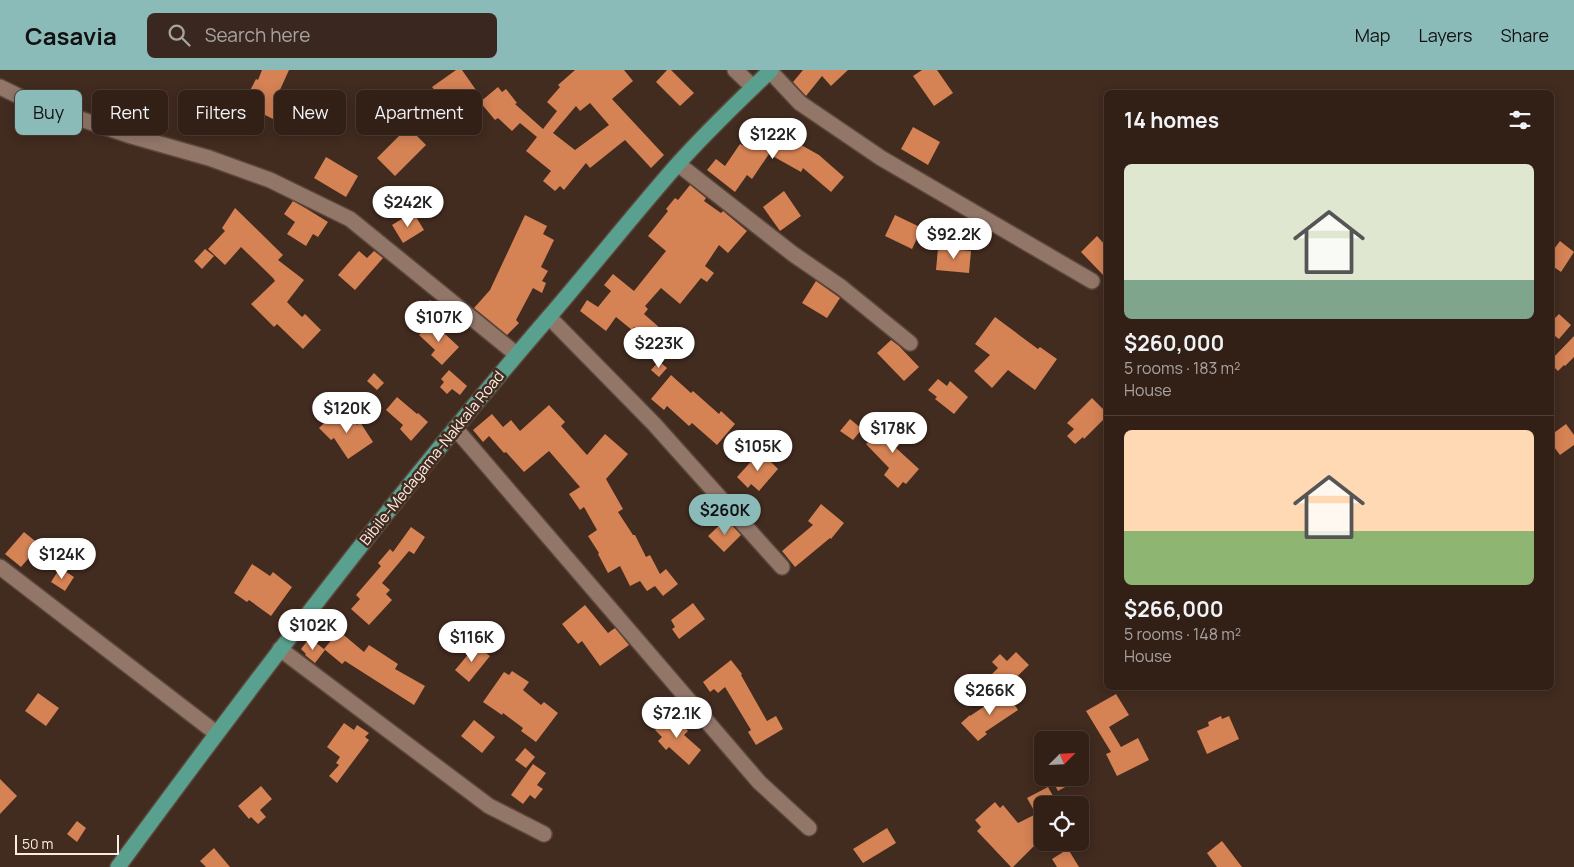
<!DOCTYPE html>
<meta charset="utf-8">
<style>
:root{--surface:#322017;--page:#3a2820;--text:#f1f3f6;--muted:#a8a3a1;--line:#4d3e36;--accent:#8bbbb9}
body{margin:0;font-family:Manrope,sans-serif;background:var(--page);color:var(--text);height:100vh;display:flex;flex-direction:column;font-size:19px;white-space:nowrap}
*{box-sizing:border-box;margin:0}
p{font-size:16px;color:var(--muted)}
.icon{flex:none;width:28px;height:28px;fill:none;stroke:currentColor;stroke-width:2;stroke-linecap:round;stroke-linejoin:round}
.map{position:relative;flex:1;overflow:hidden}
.side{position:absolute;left:1104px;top:20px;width:450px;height:600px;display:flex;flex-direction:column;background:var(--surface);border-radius:8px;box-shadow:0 2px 12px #0003,0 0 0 1px var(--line)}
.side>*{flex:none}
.top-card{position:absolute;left:15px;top:20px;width:475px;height:45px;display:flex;gap:10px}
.needle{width:32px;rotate:66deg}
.fabs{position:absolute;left:1034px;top:661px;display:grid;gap:10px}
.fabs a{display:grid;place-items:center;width:55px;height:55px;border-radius:8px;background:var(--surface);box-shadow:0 2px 12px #0003,0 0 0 1px var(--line);font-size:25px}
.scale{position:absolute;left:15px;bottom:12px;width:104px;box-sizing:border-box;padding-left:5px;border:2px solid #fcece4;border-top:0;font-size:14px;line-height:18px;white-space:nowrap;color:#fcece4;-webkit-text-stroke:4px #422b1f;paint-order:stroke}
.price{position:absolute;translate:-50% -42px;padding:0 11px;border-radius:18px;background:#fff;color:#222;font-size:16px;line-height:32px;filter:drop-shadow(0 1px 2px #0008)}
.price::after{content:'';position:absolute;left:50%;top:30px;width:15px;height:11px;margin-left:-8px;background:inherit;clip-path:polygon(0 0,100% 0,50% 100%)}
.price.selected{background:var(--accent);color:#111}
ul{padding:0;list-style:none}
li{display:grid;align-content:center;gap:10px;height:265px;padding:0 20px}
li+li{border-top:1px solid var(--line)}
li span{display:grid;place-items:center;height:155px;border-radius:8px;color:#555}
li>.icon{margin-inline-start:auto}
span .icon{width:90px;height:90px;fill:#fffc;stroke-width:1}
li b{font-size:21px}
h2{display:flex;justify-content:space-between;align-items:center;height:60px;padding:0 20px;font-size:21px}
.chip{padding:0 18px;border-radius:8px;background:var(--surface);box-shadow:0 2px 12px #0003,0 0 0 1px var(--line);font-size:18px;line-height:45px}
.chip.selected{background:var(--accent);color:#111}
header{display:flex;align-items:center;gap:30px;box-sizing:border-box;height:70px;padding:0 25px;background:var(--accent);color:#111}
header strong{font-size:24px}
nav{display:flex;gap:28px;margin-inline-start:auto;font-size:18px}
.search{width:350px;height:45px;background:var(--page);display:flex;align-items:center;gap:12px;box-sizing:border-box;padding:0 18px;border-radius:8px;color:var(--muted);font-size:19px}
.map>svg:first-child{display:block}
.building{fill:#d58254;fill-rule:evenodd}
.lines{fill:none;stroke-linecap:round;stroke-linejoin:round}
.minor-casing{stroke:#5b473d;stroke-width:18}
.major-casing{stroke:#5b473d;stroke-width:18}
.minor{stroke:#927769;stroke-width:15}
.major{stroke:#59a18e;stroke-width:15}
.labels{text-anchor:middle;stroke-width:5;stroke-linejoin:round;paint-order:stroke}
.street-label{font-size:15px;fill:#fcece4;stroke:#422b1f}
</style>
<header>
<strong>Casavia</strong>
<div class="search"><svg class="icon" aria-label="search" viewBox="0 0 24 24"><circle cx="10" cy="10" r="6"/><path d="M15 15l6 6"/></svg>Search here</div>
<nav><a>Map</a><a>Layers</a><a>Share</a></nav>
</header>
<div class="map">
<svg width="1574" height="797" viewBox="0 0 1574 797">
<rect width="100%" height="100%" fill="#422b1f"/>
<g class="building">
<polygon points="262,0 289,0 279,22 286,26 273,49 263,44 259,51 240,40 256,9 258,10"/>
<polygon points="456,0 462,0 476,20 449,39 445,33 439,38 432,28 438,24 432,17"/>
<path d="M575 0H624L633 11 612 29 664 85 651 98 625 70 590 98 586 93 564 120 560 116 555 121 543 111 551 101 526 81 537 67 520 53 512 61 498 48 495 50 480 32 498 17 502 22 506 19 517 33 515 34 543 59 557 41 547 32 560 17 558 15ZM590 33 609 55 575 80 553 63 576 36 580 41Z"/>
<polygon points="667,0 671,0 694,23 680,36 656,12"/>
<polygon points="803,0 848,0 831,16 822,6 806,26 793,12"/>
<polygon points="922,0 937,0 953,23 934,36 913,6"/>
<polygon points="760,54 776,66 778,62 819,85 844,107 831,122 803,98 801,102 769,84 752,109 747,105 735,122 707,100 716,89 725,96 740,74 744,76"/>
<polygon points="408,57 426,75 395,106 377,88"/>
<polygon points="913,57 940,72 928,95 901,79"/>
<polygon points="326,87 358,106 346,127 314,108"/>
<polygon points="690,115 706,128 704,131 721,143 723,141 747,161 728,183 719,175 705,196 714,203 707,212 701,208 680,234 661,218 645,236 648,239 644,244 668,265 657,277 634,257 632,260 616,247 606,261 580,241 587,230 598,237 611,221 604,215 613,204 634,221 666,181 648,166 668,141 666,139 675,128 678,130"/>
<polygon points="784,121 801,146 780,161 763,137"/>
<polygon points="293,131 307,139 328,152 318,167 313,164 306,176 287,164 295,152 284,144"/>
<polygon points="235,138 283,185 278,190 304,210 287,232 302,247 305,244 321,260 303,279 277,254 274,257 251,234 275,211 273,208 241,177 225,195 208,179 225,161 222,158"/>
<polygon points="413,142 424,160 403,173 392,155"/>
<polygon points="525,145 547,156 543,164 554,170 541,197 548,201 542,211 546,213 542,223 533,218 516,250 519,253 507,265 474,238 490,220"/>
<polygon points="895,145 922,158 912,179 885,166"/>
<polygon points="1097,166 1106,176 1106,208 1081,182"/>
<polygon points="1560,171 1574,182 1561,202 1551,195 1551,183"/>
<polygon points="938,178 971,181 969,203 936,200"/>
<polygon points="205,179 214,186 202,199 194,191"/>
<polygon points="359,181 367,188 374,181 383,188 355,220 338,205"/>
<polygon points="816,211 840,228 827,248 802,233"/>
<polygon points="430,230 440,237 429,251 419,244"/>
<polygon points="1559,244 1571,255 1559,269 1551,263 1551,252"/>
<polygon points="995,247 1038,279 1040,277 1057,289 1035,320 1008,300 992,318 974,301 990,285 975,274"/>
<polygon points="431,251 459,277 442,295 431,285 435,280 419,265"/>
<polygon points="1574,266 1574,287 1565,296 1564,295 1558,301 1551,294 1551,290"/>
<polygon points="891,270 899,276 919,297 904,311 877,283"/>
<polygon points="659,291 667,298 659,307 651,300"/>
<polygon points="449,300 467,316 460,325 452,319 447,324 440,317 444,312 441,309"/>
<polygon points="374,303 384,313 377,320 367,311"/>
<polygon points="671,305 691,323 693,321 719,344 721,341 735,354 717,375 692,353 689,356 667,336 664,340 651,329"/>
<polygon points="938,309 947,316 950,311 968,327 954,344 935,329 937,327 928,320"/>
<polygon points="397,327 417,344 418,343 428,352 411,371 400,359 403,355 386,340"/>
<polygon points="1092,328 1106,342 1106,347 1084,369 1083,367 1075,374 1067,366 1074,359 1067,353"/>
<polygon points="549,335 565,352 561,356 587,385 605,364 628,384 606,409 623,439 618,442 633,465 635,465 646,487 650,485 660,504 666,499 678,514 663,526 655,516 647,521 640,511 630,516 620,496 608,503 598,484 599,483 588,466 597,460 584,437 580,440 569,424 580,417 549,381 524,402 506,382 504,383 489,366 483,372 473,360 492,344 503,357 511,350 520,361"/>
<polygon points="342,339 357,355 360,352 373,372 348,389 334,368 331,370 319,358 335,343 336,345"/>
<polygon points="850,349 862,359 853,370 840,361"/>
<polygon points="890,350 907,367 896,378 919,399 906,414 903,412 898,418 884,405 889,398 866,374"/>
<polygon points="1566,354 1574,365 1574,375 1560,385 1551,373 1551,365"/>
<polygon points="762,383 778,399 759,421 751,414 748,418 737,407 756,386 757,388"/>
<polygon points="821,434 844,453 831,469 830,468 795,497 782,481 813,455 808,451"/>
<polygon points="726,449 741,465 724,482 708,466"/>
<polygon points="411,457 425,467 414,484 409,481 382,513 390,520 386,524 392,530 369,555 351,539 360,529 356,525 381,496 378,493 390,479 393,482"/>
<polygon points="24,462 40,475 21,497 5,484"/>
<polygon points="252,494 270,506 273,502 292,517 271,546 249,530 247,532 234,523"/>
<polygon points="60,498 74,507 65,521 51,512"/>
<polygon points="693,533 705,549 679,569 672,559 675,557 671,550"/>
<polygon points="585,535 608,563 615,558 629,575 600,596 582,571 578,574 562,554"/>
<polygon points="339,561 364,582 369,575 398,594 395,599 425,616 414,635 345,591 342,594 324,579"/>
<polygon points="308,570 314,574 315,572 325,580 315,593 305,585 306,584 301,579"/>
<polygon points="476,575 490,586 469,612 455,600"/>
<polygon points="1016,582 1029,595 1005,618 992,604 998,598 992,592 1000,584 1007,591"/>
<polygon points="731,590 742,604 741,605 767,651 776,646 783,659 756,675 748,662 751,660 725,617 718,623 714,619 710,622 703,612"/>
<polygon points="512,601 529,612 523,620 541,635 544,632 558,643 536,672 521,661 523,658 503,643 502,645 483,632 504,602 509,605"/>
<polygon points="1006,622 1018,640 985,662 987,664 978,671 961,653 970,645 970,646"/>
<polygon points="38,623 59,638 46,656 25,641"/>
<polygon points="1116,624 1129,645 1109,657 1121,677 1138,668 1149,690 1117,706 1106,684 1111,682 1086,641"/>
<polygon points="676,641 683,649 680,652 688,661 684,665 701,680 689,695 669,677 666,680 658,671 662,667 655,660"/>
<polygon points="1221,646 1222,649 1229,646 1239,669 1207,684 1197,661 1209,656 1208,652"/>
<polygon points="474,650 495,667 482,683 461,666"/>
<polygon points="344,653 354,660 357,655 369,663 365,667 369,670 337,713 329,706 339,695 336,693 340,687 327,677"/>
<polygon points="525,678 535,687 526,698 515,690"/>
<polygon points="533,694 546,703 537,715 543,719 535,729 530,725 523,734 511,725"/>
<polygon points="1051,708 1081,708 1058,721"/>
<polygon points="0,709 17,726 0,744"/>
<polygon points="261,716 272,729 260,740 266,747 258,754 251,747 249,749 238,736"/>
<polygon points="1048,717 1058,735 1042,735 1042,768 1013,797 1011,797 977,761 981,757 975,750 995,732 1000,738 1003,735 1018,753 1036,744 1027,728"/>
<polygon points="77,751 86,758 77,772 67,764"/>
<polygon points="887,758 896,773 863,793 853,779"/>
<polygon points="1222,771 1242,797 1217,797 1207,783"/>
<polygon points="214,778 230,797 206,797 200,791"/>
<polygon points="1068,779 1079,797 1057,797 1052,789"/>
</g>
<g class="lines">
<defs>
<g id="minor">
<polyline points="735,0 753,17"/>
<polyline points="770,1 800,33 881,88 1092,211"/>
<polyline points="0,17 33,33 128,65 209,88 270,110 350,149 516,284"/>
<polyline points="678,94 793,184 841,217 910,273"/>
<polyline points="549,247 654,354 782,497"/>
<polyline points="455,358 759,712 809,758"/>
<polyline points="0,497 216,663"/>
<polyline points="280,579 489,736 544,764"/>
</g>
<path id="major" d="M118 797C256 609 397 423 549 247 592 197 633 145 676 96 706 62 739 31 771 0"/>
</defs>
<use href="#minor" class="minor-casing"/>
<use href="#major" class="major-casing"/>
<use href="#minor" class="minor"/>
<use href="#major" class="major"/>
</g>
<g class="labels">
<g class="street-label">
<text transform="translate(432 388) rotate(-51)" y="5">Bibile-Medagama-Nakkala Road</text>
</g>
</g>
</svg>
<div class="fabs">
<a><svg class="needle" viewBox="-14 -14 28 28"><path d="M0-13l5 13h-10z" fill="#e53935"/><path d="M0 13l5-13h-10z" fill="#a8a3a1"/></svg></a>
<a><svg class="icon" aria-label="locate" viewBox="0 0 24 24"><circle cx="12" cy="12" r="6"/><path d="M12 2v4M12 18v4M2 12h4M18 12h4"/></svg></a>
</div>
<div class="scale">50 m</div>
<b class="price" style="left:773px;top:90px">$122K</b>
<b class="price" style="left:408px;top:158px">$242K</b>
<b class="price" style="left:954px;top:190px">$92.2K</b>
<b class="price" style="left:439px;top:273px">$107K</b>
<b class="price" style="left:659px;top:299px">$223K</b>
<b class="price" style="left:347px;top:364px">$120K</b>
<b class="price" style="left:893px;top:384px">$178K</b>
<b class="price" style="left:758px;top:402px">$105K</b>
<b class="price selected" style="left:725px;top:466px">$260K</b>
<b class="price" style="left:62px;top:510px">$124K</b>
<b class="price" style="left:313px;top:581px">$102K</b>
<b class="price" style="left:472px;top:593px">$116K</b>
<b class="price" style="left:990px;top:646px">$266K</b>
<b class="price" style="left:677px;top:669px">$72.1K</b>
<div class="top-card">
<a class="chip selected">Buy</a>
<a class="chip">Rent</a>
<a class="chip">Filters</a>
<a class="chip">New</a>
<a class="chip">Apartment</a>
</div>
<section class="side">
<h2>14 homes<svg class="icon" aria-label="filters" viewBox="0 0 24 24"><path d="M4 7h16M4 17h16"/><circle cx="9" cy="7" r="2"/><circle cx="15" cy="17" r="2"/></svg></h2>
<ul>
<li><span style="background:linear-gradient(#dfe7d0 75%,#7fa58c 0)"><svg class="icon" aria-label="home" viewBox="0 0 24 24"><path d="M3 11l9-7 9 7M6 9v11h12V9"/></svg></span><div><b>$260,000</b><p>5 rooms · 183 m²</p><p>House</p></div></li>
<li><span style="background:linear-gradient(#ffd9b3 65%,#8fb573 0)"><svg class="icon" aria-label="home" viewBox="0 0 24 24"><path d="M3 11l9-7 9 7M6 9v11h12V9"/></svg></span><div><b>$266,000</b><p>5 rooms · 148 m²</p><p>House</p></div></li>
</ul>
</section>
</div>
